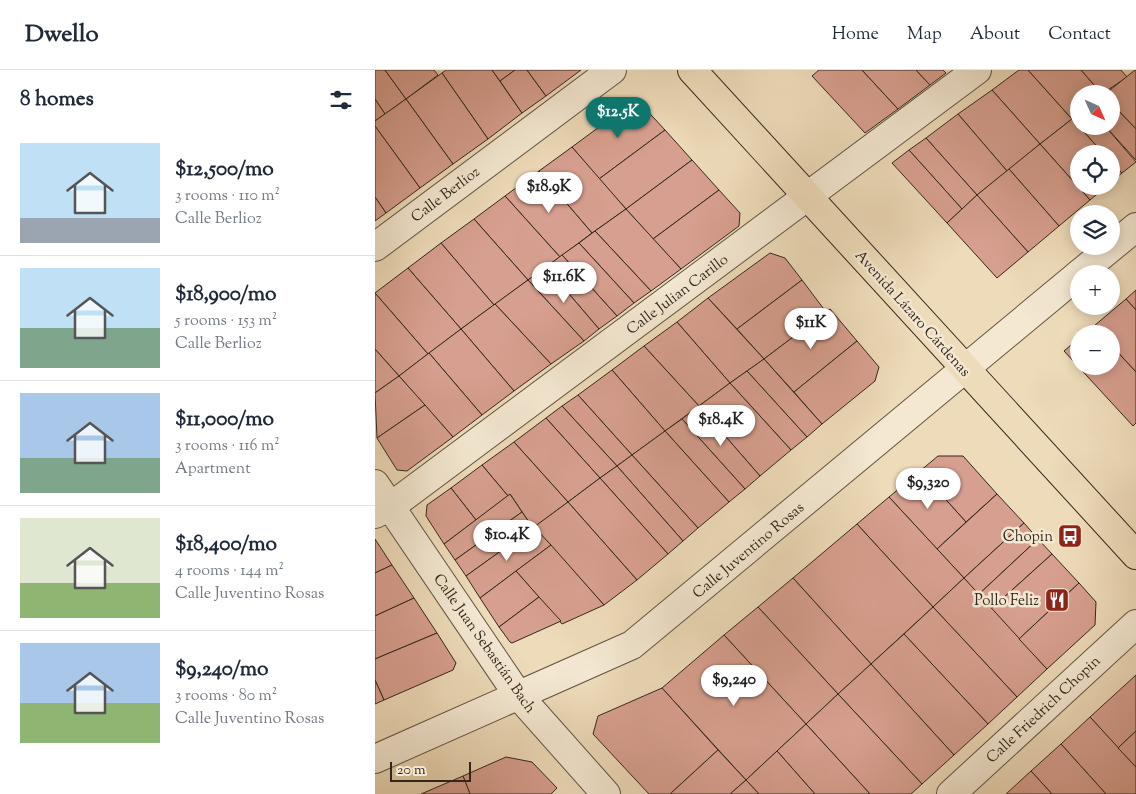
<!DOCTYPE html>
<meta charset="utf-8">
<style>
:root{--surface:#fff;--page:#f2f2f3;--text:#1f2937;--muted:#747a83;--line:#e0e1e3;--accent:#0f766e}
body{margin:0;font-family:"Sorts Mill Goudy",serif;background:var(--page);color:var(--text);height:100vh;display:flex;flex-direction:column;font-size:19px;white-space:nowrap}
*{box-sizing:border-box;margin:0}
p{font-size:16px;color:var(--muted)}
.icon{flex:none;width:28px;height:28px;fill:none;stroke:currentColor;stroke-width:2;stroke-linecap:round;stroke-linejoin:round}
.map{position:relative;flex:1;overflow:hidden}
.details{display:flex;flex-direction:column;background:var(--surface);width:375px}
.details>*{flex:none}
.needle{width:32px;rotate:135deg}
.buttons{position:absolute;left:695px;top:15px;display:grid;gap:10px}
.buttons a{display:grid;place-items:center;width:50px;height:50px;border-radius:50%;background:var(--surface);box-shadow:0 2px 12px #0003;font-size:25px}
.scale{position:absolute;left:15px;bottom:12px;width:81px;box-sizing:border-box;padding-left:5px;border:2px solid #33271d;border-top:0;font-size:14px;line-height:18px;white-space:nowrap;color:#33271d;-webkit-text-stroke:4px #f4e8d2;paint-order:stroke}
.price{position:absolute;translate:-50% -42px;padding:0 11px;border-radius:18px;background:#fff;color:#222;font-size:16px;line-height:32px;filter:drop-shadow(0 1px 2px #0008)}
.price::after{content:'';position:absolute;left:50%;top:30px;width:15px;height:11px;margin-left:-8px;background:inherit;clip-path:polygon(0 0,100% 0,50% 100%)}
.price.current{background:var(--accent);color:#fff}
ul{padding:0;list-style:none}
li{display:flex;align-items:center;gap:15px;height:125px;padding:0 20px}
li+li{border-top:1px solid var(--line)}
li span{display:grid;place-items:center;flex:none;width:140px;height:100px;border-radius:0px;color:#555}
li>.icon{margin-inline-start:auto}
span .icon{width:60px;height:60px;fill:#fffc;stroke-width:1}
li b{font-size:21px}
h2{display:flex;justify-content:space-between;align-items:center;height:60px;padding:0 20px;font-size:21px}
header{display:flex;align-items:center;gap:30px;box-sizing:border-box;height:70px;padding:0 25px;background:var(--surface);border-bottom:1px solid var(--line)}
header strong{font-size:24px}
nav{display:flex;gap:28px;margin-inline-start:auto;font-size:18px}
main{display:flex;flex:1;min-height:0}
.map>svg:first-child{display:block}
.building{fill:#d79f8f;stroke:#33271d}
.lines{fill:none;stroke-linecap:round;stroke-linejoin:round}
.minor-casing{stroke:#625444;stroke-width:30}
.major-casing{stroke:#33271d;stroke-width:30}
.minor{stroke:#f4e8d2;stroke-width:28}
.major{stroke:#eedbb9;stroke-width:28}
.labels{text-anchor:middle;stroke-width:5;stroke-linejoin:round;paint-order:stroke}
.street-label{font-size:15px;fill:#33271d;stroke:#f4e8d2}
.poi-label{font-size:15px;fill:#33271d;stroke:#f4e8d2;text-anchor:end}
</style>
<header>
<strong>Dwello</strong>
<nav><a>Home</a><a>Map</a><a>About</a><a>Contact</a></nav>
</header>
<main>
<section class="details">
<h2>8 homes<svg class="icon" aria-label="filters" viewBox="0 0 24 24"><path d="M4 7h16M4 17h16"/><circle cx="9" cy="7" r="2"/><circle cx="15" cy="17" r="2"/></svg></h2>
<ul>
<li><span style="background:linear-gradient(#bfe0f5 75%,#9aa5b1 0)"><svg class="icon" aria-label="home" viewBox="0 0 24 24"><path d="M3 11l9-7 9 7M6 9v11h12V9"/></svg></span><div><b>$12,500/mo</b><p>3 rooms · 110 m²</p><p>Calle Berlioz</p></div></li>
<li><span style="background:linear-gradient(#bfe0f5 60%,#7fa58c 0)"><svg class="icon" aria-label="home" viewBox="0 0 24 24"><path d="M3 11l9-7 9 7M6 9v11h12V9"/></svg></span><div><b>$18,900/mo</b><p>5 rooms · 153 m²</p><p>Calle Berlioz</p></div></li>
<li><span style="background:linear-gradient(#a9c7e8 65%,#7fa58c 0)"><svg class="icon" aria-label="home" viewBox="0 0 24 24"><path d="M3 11l9-7 9 7M6 9v11h12V9"/></svg></span><div><b>$11,000/mo</b><p>3 rooms · 116 m²</p><p>Apartment</p></div></li>
<li><span style="background:linear-gradient(#dfe7d0 65%,#8fb573 0)"><svg class="icon" aria-label="home" viewBox="0 0 24 24"><path d="M3 11l9-7 9 7M6 9v11h12V9"/></svg></span><div><b>$18,400/mo</b><p>4 rooms · 144 m²</p><p>Calle Juventino Rosas</p></div></li>
<li><span style="background:linear-gradient(#a9c7e8 60%,#8fb573 0)"><svg class="icon" aria-label="home" viewBox="0 0 24 24"><path d="M3 11l9-7 9 7M6 9v11h12V9"/></svg></span><div><b>$9,240/mo</b><p>3 rooms · 80 m²</p><p>Calle Juventino Rosas</p></div></li>
</ul>
</section>
<div class="map">
<svg width="761" height="724" viewBox="0 0 761 724">
<rect width="100%" height="100%" fill="#eedbb9"/>
<filter id="stains"><feTurbulence type="fractalNoise" baseFrequency=".004" numOctaves="4"/><feColorMatrix values="0 0 0 0 .2 0 0 0 0 .09 0 0 0 0 .02 0 0 0 .5 -.17"/></filter>
<radialGradient id="worn" r=".72"><stop offset=".6" stop-color="#630" stop-opacity="0"/><stop offset="1" stop-color="#630" stop-opacity=".3"/></radialGradient>
<g class="building">
<polygon points="0,0 10,0 31,29 10,44 0,29"/>
<polygon points="10,0 59,0 63,5 31,29"/>
<polygon points="71,0 117,0 147,43 113,69 67,3"/>
<polygon points="117,0 140,0 125,11"/>
<polygon points="140,0 152,0 171,26 147,43 125,11"/>
<polygon points="152,0 206,0 171,26"/>
<polygon points="444,0 487,0 523,39 490,63 437,6"/>
<polygon points="487,0 541,0 555,15 523,39"/>
<polygon points="541,0 568,0 571,3 555,15"/>
<polygon points="644,0 653,0 697,49 665,74 617,20"/>
<polygon points="653,0 706,0 727,24 704,24 704,44 697,49"/>
<polygon points="706,0 746,0 752,7 727,24"/>
<polygon points="760,0 761,0 761,59 736,33 736,24 730,24"/>
<polygon points="67,3 113,69 78,94 31,29"/>
<polygon points="617,20 665,74 632,101 583,44"/>
<polygon points="0,29 10,44 0,51"/>
<polygon points="31,29 78,94 45,118 0,56 0,51"/>
<polygon points="258,32 266,34 290,60 224,109 197,77"/>
<polygon points="736,33 761,59 761,90 730,56 736,56"/>
<polygon points="583,44 632,101 602,125 551,68"/>
<polygon points="704,44 704,56 730,56 761,92 747,103 736,92 736,84 729,84 697,49"/>
<polygon points="697,49 729,84 704,84 704,116 732,116 715,130 665,74"/>
<polygon points="0,56 45,118 11,143 0,127"/>
<polygon points="290,60 317,90 251,139 224,109"/>
<polygon points="551,68 602,125 587,139 534,80"/>
<polygon points="665,74 715,130 684,156 634,99"/>
<polygon points="197,77 251,139 217,163 164,101"/>
<polygon points="534,80 587,139 572,153 517,93"/>
<polygon points="317,90 344,120 278,169 251,139"/>
<polygon points="736,92 747,103 736,112"/>
<polygon points="634,99 684,156 653,182 602,125"/>
<polygon points="164,101 217,163 185,187 130,126"/>
<polygon points="344,120 365,143 364,156 306,199 278,169"/>
<polygon points="602,125 653,182 622,208 572,153"/>
<polygon points="130,126 185,187 153,210 99,149"/>
<polygon points="0,127 11,143 0,151"/>
<polygon points="251,139 306,199 276,221 220,161"/>
<polygon points="99,149 153,210 119,235 66,173"/>
<polygon points="220,161 276,221 259,233 204,173"/>
<polygon points="66,173 119,235 86,259 33,198"/>
<polygon points="204,173 259,233 242,246 187,185"/>
<polygon points="395,183 410,188 427,210 362,259 333,228"/>
<polygon points="187,185 242,246 224,259 171,197"/>
<polygon points="171,197 224,259 209,271 153,210"/>
<polygon points="33,198 86,259 53,284 0,223"/>
<polygon points="153,210 209,271 176,294 120,234"/>
<polygon points="427,210 451,242 389,289 362,259"/>
<polygon points="761,220 761,240 751,229"/>
<polygon points="0,223 53,284 24,306 0,279"/>
<polygon points="333,228 389,289 355,313 302,252"/>
<polygon points="751,229 761,240 761,302 736,275 736,264 726,264 719,256"/>
<polygon points="120,234 176,294 139,321 86,259"/>
<polygon points="455,239 482,271 419,322 389,289"/>
<polygon points="302,252 355,313 324,336 269,276"/>
<polygon points="719,256 726,264 709,264"/>
<polygon points="86,259 139,321 107,345 54,283"/>
<polygon points="704,268 704,296 736,296 736,275 761,302 761,353 758,356 689,281"/>
<polygon points="482,271 504,297 500,311 447,354 419,322"/>
<polygon points="269,276 324,336 290,361 237,300"/>
<polygon points="0,279 24,306 0,323"/>
<polygon points="54,283 107,345 78,367 24,306"/>
<polygon points="389,289 447,354 432,367 372,301"/>
<polygon points="237,300 290,361 257,385 203,325"/>
<polygon points="372,301 432,367 416,380 355,313"/>
<polygon points="24,306 50,335 2,368 0,323"/>
<polygon points="355,313 416,380 385,406 324,336"/>
<polygon points="203,325 257,385 242,396 187,336"/>
<polygon points="50,335 78,367 32,401 22,400 2,368"/>
<polygon points="187,336 242,396 225,408 171,348"/>
<polygon points="324,336 385,406 370,419 307,349"/>
<polygon points="171,348 225,408 193,432 139,372"/>
<polygon points="307,349 370,419 354,432 290,361"/>
<polygon points="290,361 354,432 323,458 257,385"/>
<polygon points="139,372 193,432 158,458 135,424 133,426 107,395"/>
<polygon points="257,385 323,458 308,471 242,396"/>
<polygon points="563,386 588,386 622,424 591,452 545,401"/>
<polygon points="107,395 133,426 101,450 76,418"/>
<polygon points="242,396 308,471 293,484 225,408"/>
<polygon points="545,401 591,452 562,479 514,427"/>
<polygon points="225,408 293,484 262,510 193,432"/>
<polygon points="76,418 101,450 69,474 51,446 52,435"/>
<polygon points="135,424 147,442 80,490 69,474"/>
<polygon points="622,424 649,453 589,508 562,479"/>
<polygon points="514,427 589,508 558,537 482,454"/>
<polygon points="193,432 262,510 229,535 159,457"/>
<polygon points="147,442 158,458 91,506 80,490"/>
<polygon points="649,453 663,469 603,525 589,508"/>
<polygon points="482,454 558,537 496,594 418,508"/>
<polygon points="159,457 176,475 105,528 91,506"/>
<polygon points="0,469 17,495 0,503"/>
<polygon points="663,469 677,484 616,539 603,525"/>
<polygon points="176,475 229,535 187,554 141,501"/>
<polygon points="677,484 704,513 644,569 616,539"/>
<polygon points="17,495 39,528 0,546 0,503"/>
<polygon points="141,501 164,527 124,557 105,528"/>
<polygon points="418,508 496,594 463,624 383,537"/>
<polygon points="589,508 672,599 642,627 558,537"/>
<polygon points="704,513 721,532 720,555 672,599 644,569"/>
<polygon points="164,527 186,551 137,573 135,572 124,557"/>
<polygon points="39,528 62,563 0,589 0,546"/>
<polygon points="383,537 463,624 431,654 349,565"/>
<polygon points="558,537 642,627 613,654 529,564"/>
<polygon points="62,563 81,593 78,600 9,630 0,610 0,589"/>
<polygon points="529,564 613,654 579,685 496,594"/>
<polygon points="349,565 431,654 371,710 287,618"/>
<polygon points="496,594 579,685 547,714 463,624"/>
<polygon points="761,605 761,661 743,678 715,647"/>
<polygon points="0,610 9,630 0,634"/>
<polygon points="287,618 343,680 295,724 274,724 218,664 223,646"/>
<polygon points="463,624 547,714 536,724 495,724 431,654"/>
<polygon points="715,647 761,697 761,724 731,724 686,674"/>
<polygon points="431,654 495,724 440,724 402,681"/>
<polygon points="761,661 761,697 743,678"/>
<polygon points="686,674 731,724 677,724 656,701"/>
<polygon points="343,680 371,710 355,724 295,724"/>
<polygon points="402,681 440,724 384,724 371,710"/>
<polygon points="131,687 157,692 182,718 176,724 95,724 88,706"/>
<polygon points="656,701 677,724 631,724"/>
<polygon points="88,706 95,724 46,724"/>
<polygon points="371,710 384,724 355,724"/>
</g>
<g class="lines">
<defs>
<g id="minor">
<polyline points="0,177 237,0"/>
<polyline points="704,204 761,157"/>
<polyline points="0,414 143,625 231,724"/>
<polyline points="0,444 15,437 602,0"/>
<polyline points="0,689 257,575 704,204"/>
<polyline points="576,724 761,554"/>
</g>
<polyline id="major" points="317,0 761,485"/>
</defs>
<use href="#minor" class="minor-casing"/>
<use href="#major" class="major-casing"/>
<use href="#minor" class="minor"/>
<use href="#major" class="major"/>
</g>
<defs>
<symbol id="bus-square" viewBox="-11 -11 22 22"><rect x="-9" y="-9" width="18" height="18" rx="4" fill="#8f2418" stroke="#f4e8d2"/><path d="M-5-6H5V4H4V6H2V4H-2V6H-4V4H-5ZM-3.5-4V0h7V-4ZM-3.5 1.2v1.5H-2V1.2ZM2 1.2v1.5H3.5V1.2Z" fill="#fff"/></symbol>
<symbol id="restaurant-square" viewBox="-11 -11 22 22"><rect x="-9" y="-9" width="18" height="18" rx="4" fill="#8f2418" stroke="#f4e8d2"/><path d="M-5-6h1v4h1v-4h1v4h1v-4h1v5L-1.5 .5V6h-2V.5L-5-1ZM5-6V6H3V1.5H1.5Q1.5-4 5-6Z" fill="#fff"/></symbol>
</defs>
<g fill-rule="evenodd">
<use href="#bus-square" x="681" y="452" width="28" height="28"/>
<use href="#restaurant-square" x="668" y="516" width="28" height="28"/>
</g>
<g class="labels">
<g class="street-label">
<text transform="translate(70 124) rotate(-37)" y="5">Calle Berlioz</text>
<text transform="translate(302 224) rotate(-37)" y="5">Calle Julian Carillo</text>
<text transform="translate(538 243) rotate(48)" y="5">Avenida Lázaro Cárdenas</text>
<text transform="translate(373 480) rotate(-40)" y="5">Calle Juventino Rosas</text>
<text transform="translate(110 573) rotate(55)" y="5">Calle Juan Sebastián Bach</text>
<text transform="translate(668 639) rotate(-43)" y="5">Calle Friedrich Chopin</text>
</g>
<g class="poi-label">
<text x="678" y="471">Chopin</text>
<text x="664" y="535">Pollo Feliz</text>
</g>
</g>
<rect width="100%" height="100%" filter="url(#stains)"/>
<rect width="100%" height="100%" fill="url(#worn)"/>
</svg>
<div class="buttons">
<a><svg class="needle" viewBox="-14 -14 28 28"><path d="M0-13l5 13h-10z" fill="#e53935"/><path d="M0 13l5-13h-10z" fill="#747a83"/></svg></a>
<a><svg class="icon" aria-label="locate" viewBox="0 0 24 24"><circle cx="12" cy="12" r="6"/><path d="M12 2v4M12 18v4M2 12h4M18 12h4"/></svg></a>
<a><svg class="icon" aria-label="layers" viewBox="0 0 24 24"><path d="M12 4l9 5-9 5-9-5zM3 14l9 5 9-5"/></svg></a>
<a>+</a>
<a>−</a>
</div>
<div class="scale">20 m</div>
<b class="price current" style="left:243px;top:69px">$12.5K</b>
<b class="price" style="left:174px;top:144px">$18.9K</b>
<b class="price" style="left:189px;top:234px">$11.6K</b>
<b class="price" style="left:436px;top:280px">$11K</b>
<b class="price" style="left:346px;top:377px">$18.4K</b>
<b class="price" style="left:553px;top:440px">$9,320</b>
<b class="price" style="left:132px;top:492px">$10.4K</b>
<b class="price" style="left:359px;top:637px">$9,240</b>
</div>
</main>
